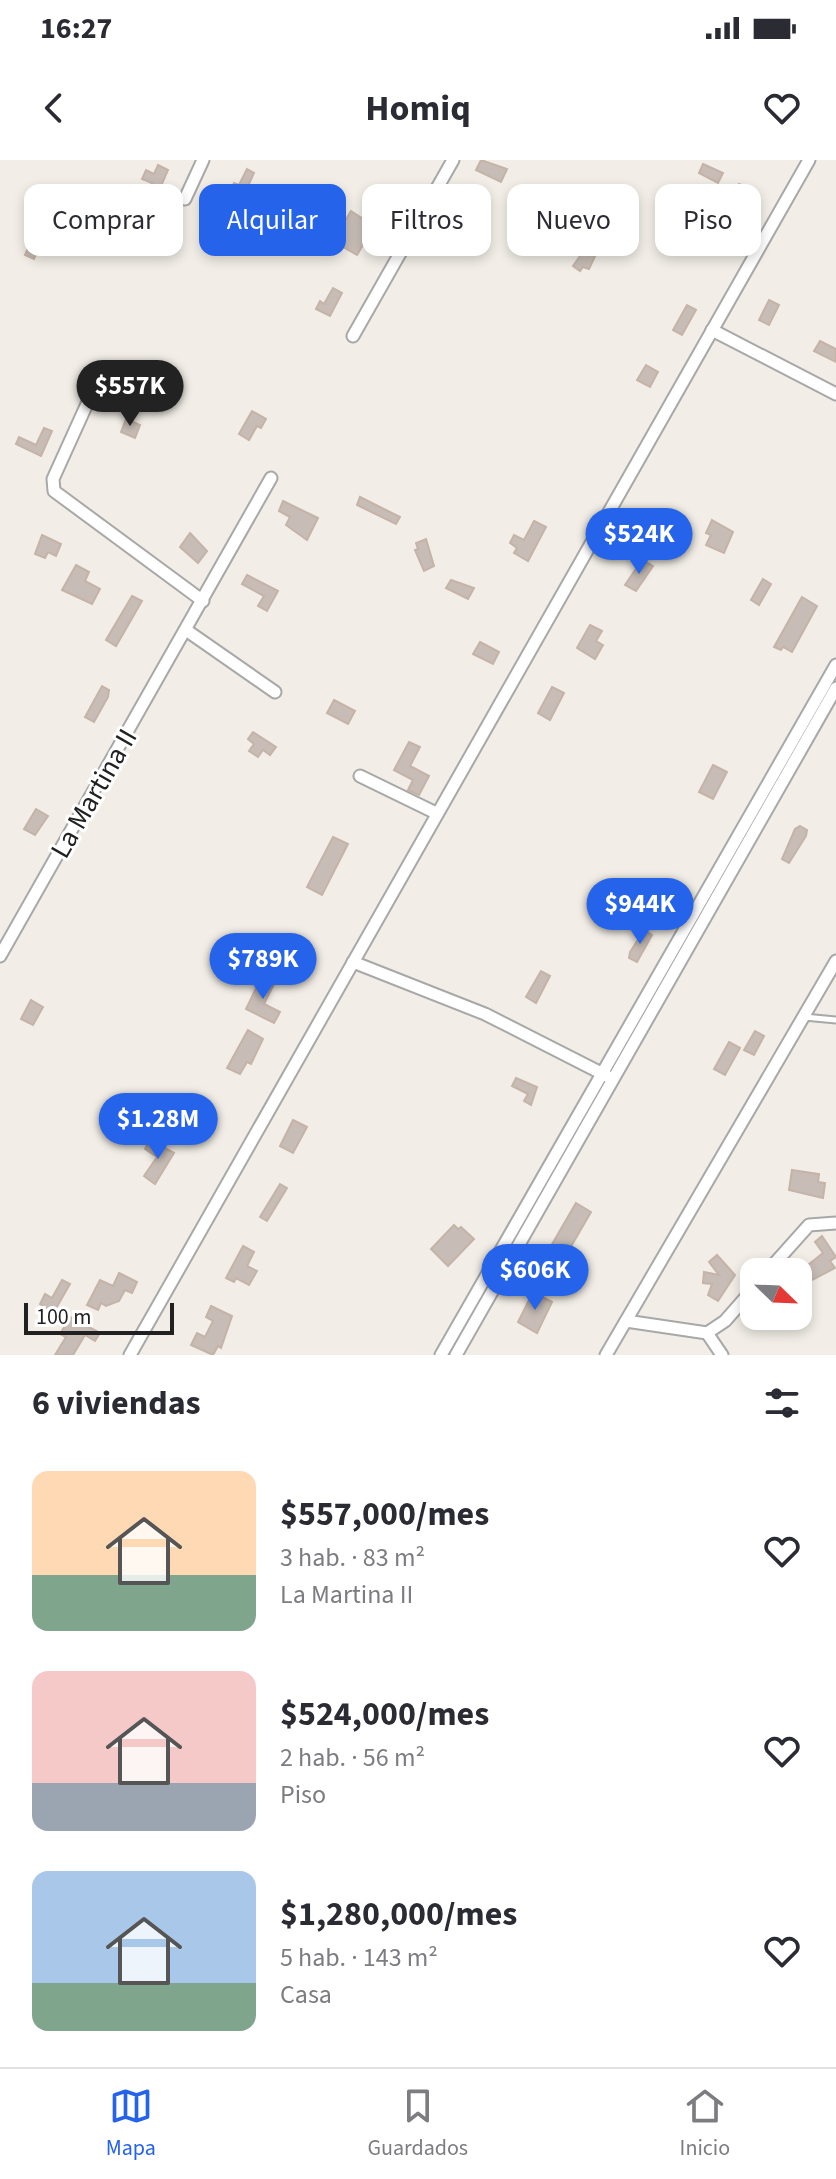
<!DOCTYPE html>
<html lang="es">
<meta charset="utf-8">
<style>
:root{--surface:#fff;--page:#f7f7f7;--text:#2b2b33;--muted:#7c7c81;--line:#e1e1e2;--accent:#2563eb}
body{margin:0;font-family:"Source Sans 3",sans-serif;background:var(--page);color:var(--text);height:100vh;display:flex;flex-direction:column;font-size:30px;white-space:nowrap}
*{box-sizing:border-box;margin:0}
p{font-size:26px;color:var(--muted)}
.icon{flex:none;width:44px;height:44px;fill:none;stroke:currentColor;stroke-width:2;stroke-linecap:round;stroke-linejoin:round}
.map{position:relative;height:1195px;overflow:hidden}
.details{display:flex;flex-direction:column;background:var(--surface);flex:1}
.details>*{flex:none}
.top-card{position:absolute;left:24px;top:24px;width:788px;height:72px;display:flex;gap:16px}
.needle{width:52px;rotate:113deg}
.buttons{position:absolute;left:740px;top:1098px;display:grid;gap:16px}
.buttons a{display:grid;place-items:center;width:72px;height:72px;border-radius:16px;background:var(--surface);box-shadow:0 4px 12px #0003;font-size:40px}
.scale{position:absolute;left:24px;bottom:20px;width:150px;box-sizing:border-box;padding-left:8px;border:4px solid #212121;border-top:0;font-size:22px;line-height:28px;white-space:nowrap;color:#212121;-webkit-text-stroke:6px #fff;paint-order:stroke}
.price{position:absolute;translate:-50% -68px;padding:0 18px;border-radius:28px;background:var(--accent);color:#fff;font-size:26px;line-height:52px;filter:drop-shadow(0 2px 4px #0008)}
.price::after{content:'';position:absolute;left:50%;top:48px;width:24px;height:18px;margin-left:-12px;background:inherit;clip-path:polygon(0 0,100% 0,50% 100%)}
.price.on{background:#222;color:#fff}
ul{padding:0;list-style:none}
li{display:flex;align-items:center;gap:24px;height:200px;padding:0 32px}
li span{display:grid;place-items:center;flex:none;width:224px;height:160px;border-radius:16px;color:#555}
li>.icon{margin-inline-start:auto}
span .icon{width:96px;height:96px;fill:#fffc;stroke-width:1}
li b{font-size:34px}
h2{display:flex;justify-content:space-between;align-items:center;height:96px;padding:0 32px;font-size:34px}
.tag{padding:0 28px;border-radius:16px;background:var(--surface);box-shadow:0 4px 12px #0003;font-size:28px;line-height:72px}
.tag.on{background:var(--accent);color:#fff}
.status{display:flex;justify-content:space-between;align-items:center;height:56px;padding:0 40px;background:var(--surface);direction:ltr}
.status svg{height:22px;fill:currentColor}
header{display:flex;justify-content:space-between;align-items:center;height:104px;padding:0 32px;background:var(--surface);font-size:36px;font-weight:700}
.menu{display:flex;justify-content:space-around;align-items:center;height:112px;border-top:2px solid var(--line);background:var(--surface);font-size:22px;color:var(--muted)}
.menu a{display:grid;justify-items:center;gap:4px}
.menu .on{color:var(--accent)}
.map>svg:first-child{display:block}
.building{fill:#c7bdb6;stroke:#c5b3a8;stroke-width:2}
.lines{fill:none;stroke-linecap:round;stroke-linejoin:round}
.lane-casing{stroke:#a8a8a8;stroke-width:9}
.street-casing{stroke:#a8a8a8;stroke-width:15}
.lane{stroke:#fff;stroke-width:5}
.street{stroke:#fff;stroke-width:11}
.labels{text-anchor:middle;stroke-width:6;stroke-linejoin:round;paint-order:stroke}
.street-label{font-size:28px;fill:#212121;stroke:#fff}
</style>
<div class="status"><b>16:27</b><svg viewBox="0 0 49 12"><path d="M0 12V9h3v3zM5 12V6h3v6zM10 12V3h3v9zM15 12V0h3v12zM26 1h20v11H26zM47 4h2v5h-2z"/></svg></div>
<header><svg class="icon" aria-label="back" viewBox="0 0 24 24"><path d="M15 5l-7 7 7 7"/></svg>Homiq<svg class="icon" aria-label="heart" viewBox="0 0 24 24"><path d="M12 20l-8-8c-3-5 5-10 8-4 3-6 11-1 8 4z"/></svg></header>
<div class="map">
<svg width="836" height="1195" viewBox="0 0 836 1195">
<rect width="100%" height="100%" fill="#f2eee7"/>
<g class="building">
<polygon points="481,0 507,9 501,22 476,10"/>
<polygon points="703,4 723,13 718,23 699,13"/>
<polygon points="158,5 168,10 154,42 145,38 152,23 142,19 146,10 154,14"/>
<polygon points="247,9 254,13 243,37 230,31 234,23 239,25"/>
<polygon points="739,24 750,29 738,54 719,44 725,33 733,37"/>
<polygon points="351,51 374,66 357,95 333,81"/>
<polygon points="35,72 44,76 34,99 25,95"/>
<polygon points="587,86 597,92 589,109 583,107 580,111 573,106"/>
<polygon points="333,128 342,133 330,156 316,149 320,141 324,144"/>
<polygon points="769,140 779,145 769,165 759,160"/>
<polygon points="687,145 696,150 682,175 673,170"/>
<polygon points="820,181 836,189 836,202 814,191"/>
<polygon points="646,205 658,212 650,227 637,220"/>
<polygon points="252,251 266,259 261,268 257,266 249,280 239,274"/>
<polygon points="126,259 140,265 135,278 121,272"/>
<polygon points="44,268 52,271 41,296 16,284 19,277 36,285"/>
<polygon points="360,337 400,357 396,364 357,345"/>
<polygon points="283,341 318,358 307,380 286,365 290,357 279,351"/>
<polygon points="712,360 733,372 724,393 706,385 711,375 706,373"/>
<polygon points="534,361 546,367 528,401 514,393 517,388 510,383 514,375 524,380"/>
<polygon points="190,373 207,391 198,403 180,387"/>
<polygon points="42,375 61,384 56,396 48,392 45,398 35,394"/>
<polygon points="426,379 434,406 424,411 415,390 418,389 416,383"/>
<polygon points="642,400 653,406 636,431 625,425"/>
<polygon points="76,405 89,412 85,421 100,429 92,444 62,430"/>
<polygon points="247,415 278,431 267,451 258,446 264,436 242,424"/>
<polygon points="763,419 771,424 759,445 751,440"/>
<polygon points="451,420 474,428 468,439 446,428"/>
<polygon points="132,436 142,441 116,486 106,480"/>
<polygon points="802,437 817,446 792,492 783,487 781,490 774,487"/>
<polygon points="590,465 602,471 596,481 603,485 595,499 577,488"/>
<polygon points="480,482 499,492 493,504 473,494"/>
<polygon points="102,526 109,530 108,537 94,562 85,557"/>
<polygon points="552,527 564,533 550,560 538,553"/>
<polygon points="334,540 355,551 348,564 327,553"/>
<polygon points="253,572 276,587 270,595 263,590 258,597 249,591 254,584 248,579"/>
<polygon points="409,582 420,587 410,606 429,616 419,635 408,630 413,620 394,610"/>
<polygon points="713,605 727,612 713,639 699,632"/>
<polygon points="36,649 48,656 35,675 24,669"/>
<polygon points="800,666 807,670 806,676 789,703 782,699 795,669"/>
<polygon points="333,677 348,684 322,735 307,727"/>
<polygon points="644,770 652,775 637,802 629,798 630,792"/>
<polygon points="541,811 550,816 536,843 526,837"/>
<polygon points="262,816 275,822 264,844 280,852 274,863 246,849"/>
<polygon points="31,840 43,847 33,865 21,859"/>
<polygon points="248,870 263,879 251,904 247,902 240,914 227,908"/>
<polygon points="755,871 764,876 754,895 744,890"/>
<polygon points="729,882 740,888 725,915 714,909"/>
<polygon points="516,918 537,927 531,945 524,941 528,934 512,926"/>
<polygon points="293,960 307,967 293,993 280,986"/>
<polygon points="150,980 174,993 155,1024 144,1016 157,997 145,989"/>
<polygon points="792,1010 819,1014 818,1022 825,1023 823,1038 789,1030"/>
<polygon points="280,1024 287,1028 267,1061 260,1057"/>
<polygon points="576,1043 591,1052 566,1095 551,1086"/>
<polygon points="454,1065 458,1069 461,1067 474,1079 448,1106 431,1089"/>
<polygon points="822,1076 836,1097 830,1101 835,1108 812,1120 803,1109 823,1093 815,1082"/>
<polygon points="243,1086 254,1092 247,1106 257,1111 249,1125 236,1118 234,1122 226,1118"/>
<polygon points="717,1095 735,1115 718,1141 708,1135 712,1124 703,1123 704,1112 719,1115 709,1102"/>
<polygon points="119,1113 137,1122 132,1133 125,1130 119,1141 106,1146 101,1143 98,1150 87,1145 100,1120 113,1126"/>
<polygon points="62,1120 70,1124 54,1152 40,1144 45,1134 52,1138"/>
<polygon points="533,1132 552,1142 537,1173 518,1162"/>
<polygon points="211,1146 232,1156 221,1188 218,1186 213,1195 191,1185 197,1173 205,1177 213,1161 206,1157"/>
<polygon points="70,1157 100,1173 95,1181 85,1175 73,1195 55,1195 66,1177 60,1174"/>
</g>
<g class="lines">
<defs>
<polyline id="lane" points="804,857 836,860"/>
<g id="street">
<polyline points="185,39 203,0"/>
<polyline points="712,170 836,234"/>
<polyline points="353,176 453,0"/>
<polyline points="101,213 53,319 54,331 203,441"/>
<polyline points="186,470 275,532"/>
<polyline points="360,616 436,653"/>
<polyline points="0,796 271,318"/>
<polyline points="353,802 485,854 607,916"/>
<polyline points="767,1112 809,1065 836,1063"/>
<polyline points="626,1161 707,1173 725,1161 754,1128"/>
<polyline points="707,1173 722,1195"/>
<polyline points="130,1195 809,0"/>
<polyline points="441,1195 836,505"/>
<polyline points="456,1195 836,528"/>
<polyline points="606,1195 836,801"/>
</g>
</defs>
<use href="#lane" class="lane-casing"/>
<use href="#street" class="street-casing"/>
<use href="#lane" class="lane"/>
<use href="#street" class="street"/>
</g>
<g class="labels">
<g class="street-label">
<text transform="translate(93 633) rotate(-60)" y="10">La Martina II</text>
</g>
</g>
</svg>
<div class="buttons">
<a><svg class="needle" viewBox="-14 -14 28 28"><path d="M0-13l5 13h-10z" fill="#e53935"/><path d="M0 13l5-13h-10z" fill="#7c7c81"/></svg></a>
</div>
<div class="scale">100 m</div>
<b class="price on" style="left:130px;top:268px">$557K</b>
<b class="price" style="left:639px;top:416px">$524K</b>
<b class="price" style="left:640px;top:786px">$944K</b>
<b class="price" style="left:263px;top:841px">$789K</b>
<b class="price" style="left:158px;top:1001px">$1.28M</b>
<b class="price" style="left:535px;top:1152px">$606K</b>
<div class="top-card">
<a class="tag">Comprar</a>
<a class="tag on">Alquilar</a>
<a class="tag">Filtros</a>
<a class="tag">Nuevo</a>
<a class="tag">Piso</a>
</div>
</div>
<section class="details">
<h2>6 viviendas<svg class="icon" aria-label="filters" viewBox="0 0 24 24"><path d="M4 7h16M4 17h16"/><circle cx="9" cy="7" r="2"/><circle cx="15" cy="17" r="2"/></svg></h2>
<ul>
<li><span style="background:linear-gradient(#ffd9b3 65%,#7fa58c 0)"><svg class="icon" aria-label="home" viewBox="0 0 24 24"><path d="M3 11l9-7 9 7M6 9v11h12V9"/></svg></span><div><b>$557,000/mes</b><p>3 hab. · 83 m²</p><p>La Martina II</p></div><svg class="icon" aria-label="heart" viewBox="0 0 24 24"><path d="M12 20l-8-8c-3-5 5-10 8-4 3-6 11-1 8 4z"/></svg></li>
<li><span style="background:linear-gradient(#f6c9c9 70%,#9aa5b1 0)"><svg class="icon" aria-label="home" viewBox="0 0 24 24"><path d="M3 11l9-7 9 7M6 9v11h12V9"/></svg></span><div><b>$524,000/mes</b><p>2 hab. · 56 m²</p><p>Piso</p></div><svg class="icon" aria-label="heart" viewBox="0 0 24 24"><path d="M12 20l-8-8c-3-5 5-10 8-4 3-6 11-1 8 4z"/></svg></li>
<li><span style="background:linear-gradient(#a9c7e8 70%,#7fa58c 0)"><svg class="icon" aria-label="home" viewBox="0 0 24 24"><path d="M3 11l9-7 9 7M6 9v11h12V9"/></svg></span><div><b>$1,280,000/mes</b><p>5 hab. · 143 m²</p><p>Casa</p></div><svg class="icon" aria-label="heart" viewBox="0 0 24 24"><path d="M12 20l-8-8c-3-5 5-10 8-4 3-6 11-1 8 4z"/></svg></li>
</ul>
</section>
<nav class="menu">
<a class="on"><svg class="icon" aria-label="map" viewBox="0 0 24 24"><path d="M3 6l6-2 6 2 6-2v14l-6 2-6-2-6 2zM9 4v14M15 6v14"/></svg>Mapa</a>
<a><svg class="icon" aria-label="saved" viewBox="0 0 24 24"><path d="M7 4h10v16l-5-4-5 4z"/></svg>Guardados</a>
<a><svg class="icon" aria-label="home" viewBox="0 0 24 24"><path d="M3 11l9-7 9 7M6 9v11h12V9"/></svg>Inicio</a>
</nav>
